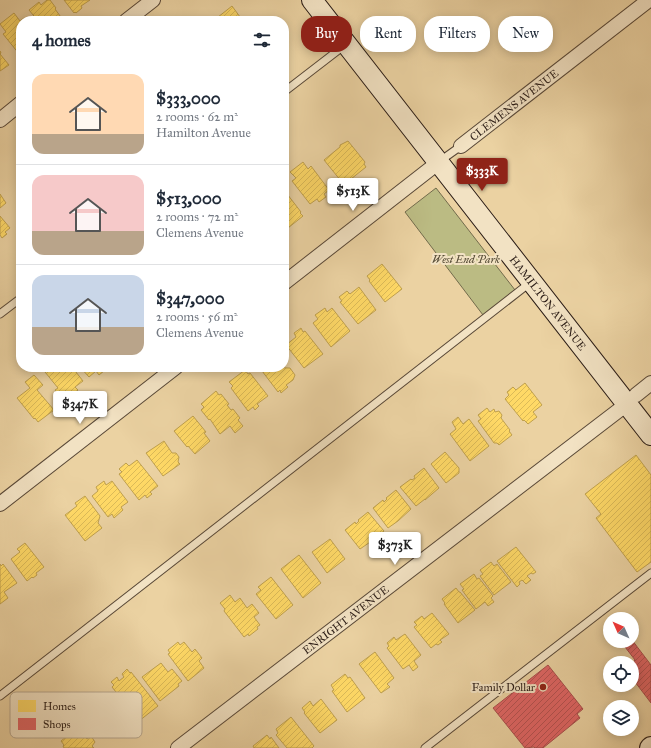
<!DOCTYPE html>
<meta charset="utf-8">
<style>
:root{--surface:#fff;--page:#f6f6f7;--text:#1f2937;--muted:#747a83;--line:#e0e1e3;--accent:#8f2418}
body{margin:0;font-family:"IM FELL Great Primer",serif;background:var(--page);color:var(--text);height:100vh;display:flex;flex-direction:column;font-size:15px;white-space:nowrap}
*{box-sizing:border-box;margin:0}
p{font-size:13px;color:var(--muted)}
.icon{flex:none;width:22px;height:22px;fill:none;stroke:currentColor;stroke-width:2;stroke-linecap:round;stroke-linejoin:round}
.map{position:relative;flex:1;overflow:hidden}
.panel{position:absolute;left:16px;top:16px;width:273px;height:356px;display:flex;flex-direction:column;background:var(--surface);border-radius:16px;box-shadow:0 2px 10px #0003}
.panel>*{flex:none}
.banner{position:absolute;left:301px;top:16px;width:290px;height:36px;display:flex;gap:8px}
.needle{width:26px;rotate:315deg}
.fabs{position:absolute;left:603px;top:612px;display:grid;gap:8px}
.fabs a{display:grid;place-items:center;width:36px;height:36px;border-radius:50%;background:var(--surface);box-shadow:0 2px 10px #0003;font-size:20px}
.price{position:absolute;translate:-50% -34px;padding:0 9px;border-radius:4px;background:#fff;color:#222;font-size:13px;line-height:26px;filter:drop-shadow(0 1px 2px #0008)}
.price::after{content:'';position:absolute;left:50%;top:24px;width:12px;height:9px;margin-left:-6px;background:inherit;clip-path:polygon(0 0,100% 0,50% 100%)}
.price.on{background:var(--accent);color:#fff}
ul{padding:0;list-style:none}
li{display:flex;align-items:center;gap:12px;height:100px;padding:0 16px}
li+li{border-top:1px solid var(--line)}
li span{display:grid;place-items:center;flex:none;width:112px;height:80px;border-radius:12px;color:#555}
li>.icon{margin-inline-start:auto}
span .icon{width:48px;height:48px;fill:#fffc;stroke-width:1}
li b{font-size:17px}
h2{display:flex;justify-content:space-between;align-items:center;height:48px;padding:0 16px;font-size:17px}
.chip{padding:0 14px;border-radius:16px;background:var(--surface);box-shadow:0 2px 10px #0003;font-size:14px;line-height:36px}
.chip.on{background:var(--accent);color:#fff}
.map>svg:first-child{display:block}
.park{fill:#bbbb83;stroke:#726b4c}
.homes{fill:url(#homes-hatch);stroke:#bfa04e}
.shops{fill:url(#shops-hatch);stroke:#a9504e}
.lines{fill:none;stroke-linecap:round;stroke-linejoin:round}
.lane-casing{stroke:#5a4938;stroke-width:9}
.street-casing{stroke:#5a4938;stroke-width:16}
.secondary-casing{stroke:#291b15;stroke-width:22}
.lane{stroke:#f2e2c3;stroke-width:7}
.street{stroke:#f2e2c3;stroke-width:14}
.secondary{stroke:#f2e2c3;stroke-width:20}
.poi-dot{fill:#8f2418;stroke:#f2e2c3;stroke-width:1.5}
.labels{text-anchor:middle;stroke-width:4;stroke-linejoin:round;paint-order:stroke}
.street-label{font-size:11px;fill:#291b15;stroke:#f2e2c3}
.park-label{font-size:11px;font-style:italic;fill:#554b36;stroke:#f2e2c3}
.poi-label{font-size:11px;fill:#291b15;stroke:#f2e2c3;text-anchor:end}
.key{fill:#f2e2c3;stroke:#b6a68f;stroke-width:1}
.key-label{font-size:11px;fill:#291b15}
</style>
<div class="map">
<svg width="651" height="748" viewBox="0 0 651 748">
<defs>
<pattern id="homes-hatch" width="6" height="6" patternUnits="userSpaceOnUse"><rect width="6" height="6" fill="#ffd966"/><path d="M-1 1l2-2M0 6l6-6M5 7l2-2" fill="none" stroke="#dbba58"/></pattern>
<pattern id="shops-hatch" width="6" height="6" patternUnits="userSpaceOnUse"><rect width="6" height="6" fill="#e06666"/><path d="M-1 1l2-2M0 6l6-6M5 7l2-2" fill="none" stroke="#b65353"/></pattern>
</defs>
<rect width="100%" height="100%" fill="#ebd2a2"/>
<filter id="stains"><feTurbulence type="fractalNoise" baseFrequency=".005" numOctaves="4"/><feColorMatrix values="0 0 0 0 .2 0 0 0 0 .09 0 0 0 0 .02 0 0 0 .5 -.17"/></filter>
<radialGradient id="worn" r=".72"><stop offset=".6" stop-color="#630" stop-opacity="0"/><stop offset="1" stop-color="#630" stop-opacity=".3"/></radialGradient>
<polygon class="park" points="436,188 515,290 483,315 405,212"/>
<g class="homes">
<polygon points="47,0 50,0 56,8 55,9 63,20 61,21 38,21 29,10 39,2 41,5"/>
<polygon points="64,0 90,0 81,6 82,8 76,13 75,12 74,13"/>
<polygon points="232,6 243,21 213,21"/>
<polygon points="14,13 20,21 24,18 28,21 21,21 20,55 3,34 6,32 0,24"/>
<polygon points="0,51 1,53 0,54 9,65 0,71"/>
<polygon points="348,141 365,162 364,164 366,167 346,183 343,180 341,181 324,160 340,147 340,145"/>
<polygon points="303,162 308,169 311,166 329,190 324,194 326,197 319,202 317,199 310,204 292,181 296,178 290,172"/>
<polygon points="284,190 301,212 300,213 303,216 288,228 285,225 284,225"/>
<polygon points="0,194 6,203 0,208"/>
<polygon points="0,216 10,228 5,232 7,234 2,238 0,235"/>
<polygon points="382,264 402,289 385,302 369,281 370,280 367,276"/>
<polygon points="359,287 376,310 358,324 340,302 342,301 339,297 347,291 350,294"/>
<polygon points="325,308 327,312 332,308 350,331 331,347 313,323 318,319 315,315"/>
<polygon points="301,328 303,332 305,331 323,354 304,368 286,345 296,337 294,333"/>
<polygon points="49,367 72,367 83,381 75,387 78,390 63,402 55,390 58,388 45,372"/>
<polygon points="80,367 109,367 99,375 96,371 89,377"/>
<polygon points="259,367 290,368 295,375 293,380 286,385 288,387 281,393 280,390 278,392"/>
<polygon points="245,370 248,374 250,373 268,396 257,404 259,406 255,410 253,407 248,411 231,388 233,386 229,382"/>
<polygon points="34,375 43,385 37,390 54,410 38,422 35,418 34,419 17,398 30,388 25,382"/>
<polygon points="525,383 542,405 533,412 537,417 528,424 524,420 523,421 505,399 509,395 507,392 513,387 516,390"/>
<polygon points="216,391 219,395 221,394 229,404 227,405 231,410 233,409 240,418 238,420 243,426 235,433 230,426 220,434 210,419 209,420 201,410 204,407 201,404"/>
<polygon points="487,408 490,412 494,409 495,412 499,411 502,415 501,418 510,430 509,431 512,435 499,445 497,443 494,443 478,421 481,419 478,415"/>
<polygon points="193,416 206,432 204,433 210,441 195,454 188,446 187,447 174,431"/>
<polygon points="458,417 463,424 469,419 489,446 470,461 450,434 456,429 452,422"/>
<polygon points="164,441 172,453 176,453 179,457 178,462 180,464 163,476 146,453"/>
<polygon points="445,452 459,468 459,473 446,483 431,464"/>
<polygon points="636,455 651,475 651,562 637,572 596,518 601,514 585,494"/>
<polygon points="137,460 158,486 150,492 152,494 147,498 145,495 139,500 119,474 122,472 119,469 126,463 129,466"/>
<polygon points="424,468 439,488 425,500 425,499 416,506 400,487 411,479 412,480 415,478 414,476"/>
<polygon points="104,481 106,485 112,481 128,502 121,507 123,510 114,518 112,514 108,517 92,496 98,491 96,487"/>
<polygon points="396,490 411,509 398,521 388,528 373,508 383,500 384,502 387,499 386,498"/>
<polygon points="85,496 100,516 98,523 102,528 85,541 65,515 77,506 75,503"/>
<polygon points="368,512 384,531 375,538 376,538 360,549 345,530 355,522 356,524 359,521 358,520"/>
<polygon points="330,539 345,559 327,573 312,552"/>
<polygon points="25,543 44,567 36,573 37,575 33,578 32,577 27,581 11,559 20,552 17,549"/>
<polygon points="516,547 536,572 533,574 531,573 527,576 531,580 526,584 522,580 519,582 520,584 517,587 497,561"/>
<polygon points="299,555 321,583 303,598 281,569"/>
<polygon points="491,562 494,566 497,564 511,582 494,595 480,576 483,574 480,570"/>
<polygon points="0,564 1,566 3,564 17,583 4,592 8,598 0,604"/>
<polygon points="474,574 477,579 479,578 493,596 491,598 494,602 488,606 485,602 476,609 462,590 464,589 460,584"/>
<polygon points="271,577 293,605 276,619 256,594 261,590 258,587"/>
<polygon points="456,588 459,592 460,592 475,610 458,623 444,604 445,603 442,599"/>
<polygon points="230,595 235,602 240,598 247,608 252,604 259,613 254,617 260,625 257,627 258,629 249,636 248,634 244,637 224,611 225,609 220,603"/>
<polygon points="432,613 449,634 440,640 442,642 438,645 436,644 431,648 414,627 417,625 414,622 422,616 424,619"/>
<polygon points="405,634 421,655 414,661 418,667 413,671 409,665 403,669 387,648 389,646 387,643 394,637 396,640"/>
<polygon points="178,642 180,645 184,642 192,652 195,649 202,658 199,661 204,668 188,681 168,654 170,653 168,650"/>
<polygon points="375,652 394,678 387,684 390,687 381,693 359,664"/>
<polygon points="161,663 168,672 172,669 182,681 178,684 179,686 160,701 142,677"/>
<polygon points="127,669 130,673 131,672 158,706 139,721 112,687 114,685 111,682 117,677 119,681 124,677 122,674"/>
<polygon points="345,674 348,678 350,677 365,698 347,712 332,691 334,690 331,685"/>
<polygon points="321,699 337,720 320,733 304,713 305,712 302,708 310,701 313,706"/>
<polygon points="291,717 314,746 312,748 287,748 276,735 278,733 276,729"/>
<polygon points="76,729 79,734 81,732 87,739 91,736 95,742 92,746 94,748 64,748 63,746 64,745 61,741"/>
<polygon points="267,735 270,739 271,737 279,748 254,748 253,746"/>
</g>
<g class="shops">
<polygon points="632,640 651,665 651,703 632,678 632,663 635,660 622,643 625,641 632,641"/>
<polygon points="548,665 583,709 577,714 580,718 543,748 535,748 534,747 525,748 493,708"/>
</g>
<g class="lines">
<defs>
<g id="lane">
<polyline points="284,92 345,45"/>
<polyline points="440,161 461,146"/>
<polyline points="0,314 21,298"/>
<polyline points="0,696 531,282"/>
<polyline points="425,748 651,573"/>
</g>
<g id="street">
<polyline points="126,21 153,0"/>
<polyline points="0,120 21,103"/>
<path id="s1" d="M461 146 649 0"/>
<polyline points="284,283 439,162"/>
<polyline points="636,395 651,383"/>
<polyline points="0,504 176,367"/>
<path id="s2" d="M178 748 627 404"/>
</g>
<g id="secondary">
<path id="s3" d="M312 0 651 435"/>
<polyline points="650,748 651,747"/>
</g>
</defs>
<use href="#lane" class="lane-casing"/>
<use href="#street" class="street-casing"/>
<use href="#secondary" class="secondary-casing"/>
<use href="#lane" class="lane"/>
<use href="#street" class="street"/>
<use href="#secondary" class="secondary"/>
</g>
<circle class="poi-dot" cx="543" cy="687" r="4"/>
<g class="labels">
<g class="street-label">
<text dy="4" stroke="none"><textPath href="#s1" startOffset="67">CLEMENS AVENUE</textPath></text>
<text dy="4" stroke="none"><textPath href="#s3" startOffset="384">HAMILTON AVENUE</textPath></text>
<text dy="4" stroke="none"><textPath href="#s2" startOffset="211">ENRIGHT AVENUE</textPath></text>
</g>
<g class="park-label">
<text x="466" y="263">West End Park</text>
</g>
<g class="poi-label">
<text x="535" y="691">Family Dollar</text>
</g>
</g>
<rect x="10" y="692" width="132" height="46" rx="6" class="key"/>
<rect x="18" y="700" width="18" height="12" fill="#ffd966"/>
<rect x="18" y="718" width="18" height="12" fill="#e06666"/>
<g class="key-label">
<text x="43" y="710">Homes</text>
<text x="43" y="728">Shops</text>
</g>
<rect width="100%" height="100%" filter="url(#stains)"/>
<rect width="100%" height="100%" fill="url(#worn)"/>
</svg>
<div class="fabs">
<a><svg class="needle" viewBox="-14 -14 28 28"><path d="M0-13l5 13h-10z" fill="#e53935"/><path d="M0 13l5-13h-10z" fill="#747a83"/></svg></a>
<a><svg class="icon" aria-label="locate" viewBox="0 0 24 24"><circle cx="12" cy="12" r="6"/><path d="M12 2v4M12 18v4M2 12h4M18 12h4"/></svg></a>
<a><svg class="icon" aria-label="layers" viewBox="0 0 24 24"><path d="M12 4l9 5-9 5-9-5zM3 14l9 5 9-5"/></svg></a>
</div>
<b class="price on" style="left:482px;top:192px">$333K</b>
<b class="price" style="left:353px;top:212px">$513K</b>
<b class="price" style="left:80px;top:425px">$347K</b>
<b class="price" style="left:395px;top:566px">$373K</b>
<div class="banner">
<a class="chip on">Buy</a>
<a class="chip">Rent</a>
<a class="chip">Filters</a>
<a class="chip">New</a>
</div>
<section class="panel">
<h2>4 homes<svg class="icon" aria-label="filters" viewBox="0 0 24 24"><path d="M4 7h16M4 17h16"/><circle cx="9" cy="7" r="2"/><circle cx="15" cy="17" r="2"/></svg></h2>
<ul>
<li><span style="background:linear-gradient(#ffd9b3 75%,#b9a48a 0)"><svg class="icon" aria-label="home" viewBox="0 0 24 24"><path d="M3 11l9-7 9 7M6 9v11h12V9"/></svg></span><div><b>$333,000</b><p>2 rooms · 62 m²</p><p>Hamilton Avenue</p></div></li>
<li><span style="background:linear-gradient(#f6c9c9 70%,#b9a48a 0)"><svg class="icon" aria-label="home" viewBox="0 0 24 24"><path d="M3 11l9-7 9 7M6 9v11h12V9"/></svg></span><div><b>$513,000</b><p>2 rooms · 72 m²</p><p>Clemens Avenue</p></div></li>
<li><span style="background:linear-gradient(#c9d6e8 65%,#b9a48a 0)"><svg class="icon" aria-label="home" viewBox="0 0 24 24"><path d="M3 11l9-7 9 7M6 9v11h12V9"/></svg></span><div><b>$347,000</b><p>2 rooms · 56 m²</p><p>Clemens Avenue</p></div></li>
</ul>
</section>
</div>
